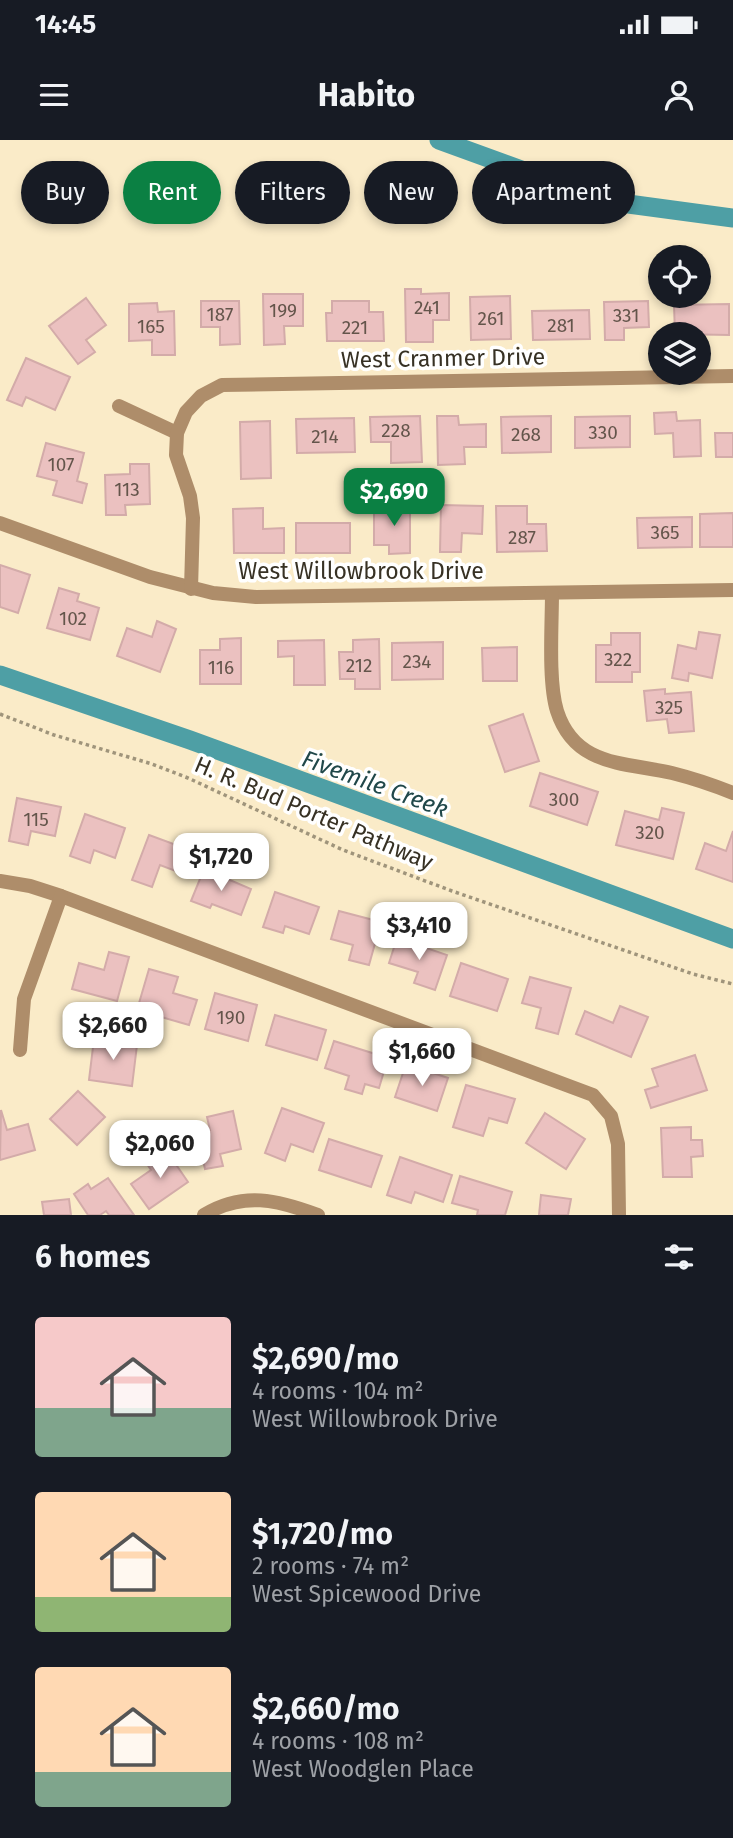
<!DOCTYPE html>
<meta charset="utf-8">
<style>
:root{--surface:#171b24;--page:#242831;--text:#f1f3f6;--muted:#9ea1a6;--accent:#0b8043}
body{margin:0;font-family:"Fira Sans",sans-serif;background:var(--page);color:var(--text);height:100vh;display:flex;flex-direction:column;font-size:26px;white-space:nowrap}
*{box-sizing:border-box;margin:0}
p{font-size:23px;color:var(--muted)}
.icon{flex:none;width:38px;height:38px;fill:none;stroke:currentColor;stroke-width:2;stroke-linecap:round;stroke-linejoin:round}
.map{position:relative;height:1075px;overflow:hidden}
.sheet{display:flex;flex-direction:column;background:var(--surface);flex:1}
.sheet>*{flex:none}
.guide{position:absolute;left:21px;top:21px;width:691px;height:63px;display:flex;gap:14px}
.tools{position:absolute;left:648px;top:105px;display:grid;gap:14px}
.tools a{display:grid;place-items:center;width:63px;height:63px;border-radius:50%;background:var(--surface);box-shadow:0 4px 10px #0003;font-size:35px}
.price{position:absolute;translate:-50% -60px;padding:0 16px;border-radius:14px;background:#fff;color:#222;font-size:23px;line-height:46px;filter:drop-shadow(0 2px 4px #0008)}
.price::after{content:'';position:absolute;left:50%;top:42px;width:21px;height:16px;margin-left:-10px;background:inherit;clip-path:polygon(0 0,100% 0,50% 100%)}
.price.current{background:var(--accent);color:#fff}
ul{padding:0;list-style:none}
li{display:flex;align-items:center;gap:21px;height:175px;padding:0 35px}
li span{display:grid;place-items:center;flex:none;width:196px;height:140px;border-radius:7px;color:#555}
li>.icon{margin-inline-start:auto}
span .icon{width:84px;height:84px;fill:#fffc;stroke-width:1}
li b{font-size:30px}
h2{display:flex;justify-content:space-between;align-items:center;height:84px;padding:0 35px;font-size:30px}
.chip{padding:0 24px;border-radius:32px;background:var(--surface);box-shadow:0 4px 10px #0003;font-size:24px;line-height:63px}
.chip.current{background:var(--accent);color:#fff}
.status{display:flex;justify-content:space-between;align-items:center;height:49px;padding:0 35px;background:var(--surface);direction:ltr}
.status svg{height:19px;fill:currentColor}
header{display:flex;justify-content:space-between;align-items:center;height:91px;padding:0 35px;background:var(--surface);font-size:32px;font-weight:700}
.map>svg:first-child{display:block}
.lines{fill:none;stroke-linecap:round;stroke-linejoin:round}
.canal{stroke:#4e9fa5;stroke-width:19}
.building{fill:#ebc1c0;stroke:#d3aba9;stroke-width:2}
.path{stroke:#9f947b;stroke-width:3.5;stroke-dasharray:3.5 3.5;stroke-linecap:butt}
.street{stroke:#ae8d6a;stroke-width:14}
.labels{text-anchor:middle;stroke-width:7;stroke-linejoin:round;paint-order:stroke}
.number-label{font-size:19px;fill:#64554b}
.street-label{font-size:23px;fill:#373124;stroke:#fff}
.water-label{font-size:24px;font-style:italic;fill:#21484a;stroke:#fff}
</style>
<div class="status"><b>14:45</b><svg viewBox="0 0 49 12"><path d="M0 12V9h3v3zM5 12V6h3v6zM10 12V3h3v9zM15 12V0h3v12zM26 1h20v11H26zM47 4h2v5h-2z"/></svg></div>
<header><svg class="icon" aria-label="menu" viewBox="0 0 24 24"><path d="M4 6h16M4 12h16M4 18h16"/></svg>Habito<svg class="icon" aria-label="person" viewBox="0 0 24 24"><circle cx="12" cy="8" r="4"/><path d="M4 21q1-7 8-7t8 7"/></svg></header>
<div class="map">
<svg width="733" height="1075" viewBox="0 0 733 1075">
<rect width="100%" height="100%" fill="#faebc8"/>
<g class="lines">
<g class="canal">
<polyline points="439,0 606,61 733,78"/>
<polyline points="0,535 190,600 733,799"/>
</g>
</g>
<g class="building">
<polygon points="405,149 421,149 421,154 449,153 449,180 433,180 433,202 406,202"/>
<polygon points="263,154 303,154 303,186 284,186 285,204 264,205"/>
<polygon points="510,156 511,199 471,200 470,157"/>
<polygon points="86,158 106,185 86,200 95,212 78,224 49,186"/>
<polygon points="201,161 239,161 240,204 220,205 220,187 201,187"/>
<polygon points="332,161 369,161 369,172 383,172 384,201 327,201 326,173 332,173"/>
<polygon points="648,161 649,187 624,188 624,200 605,200 604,162"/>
<polygon points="157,163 158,172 174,171 175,215 152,215 152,200 129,201 129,164"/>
<polygon points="729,164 729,195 675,194 674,165"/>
<polygon points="589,170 590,199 533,200 532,171"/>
<polygon points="26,218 70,237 55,270 26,257 22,266 7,260"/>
<polygon points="676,272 677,281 700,280 701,316 674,317 673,293 655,294 654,273"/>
<polygon points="420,276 422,322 391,323 391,302 371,302 370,277"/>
<polygon points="437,276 458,276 459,285 486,284 486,307 464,307 465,324 438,325"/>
<polygon points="551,276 551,312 502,313 501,277"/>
<polygon points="630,276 630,307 575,308 575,277"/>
<polygon points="354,278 355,312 297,313 296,279"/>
<polygon points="270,281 271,338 241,339 240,282"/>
<polygon points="715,293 733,293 733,317 716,317"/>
<polygon points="46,303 84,313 77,341 87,344 82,363 53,355 57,341 37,336"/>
<polygon points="130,324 149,324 150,364 125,365 126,375 106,375 105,335 130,334"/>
<polygon points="394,363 410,363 410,413 389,414 389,405 374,405 374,370 394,370"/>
<polygon points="441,365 483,366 482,394 462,393 461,412 440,412"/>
<polygon points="496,366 527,366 527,384 546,384 547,411 497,412"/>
<polygon points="263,368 263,389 284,388 284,413 234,413 233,369"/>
<polygon points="733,373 733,407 700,407 700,374"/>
<polygon points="692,377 692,407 638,408 637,378"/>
<rect x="296" y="383" width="54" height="30"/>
<polygon points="0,425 30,435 18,473 0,467"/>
<polygon points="59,448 79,454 77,461 99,468 90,500 47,488"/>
<polygon points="157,481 176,489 160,532 117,516 127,488 152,497"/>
<polygon points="699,492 720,495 712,538 689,533 688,541 672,538 678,505 696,509"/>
<polygon points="611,493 640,493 640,532 632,532 632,542 596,542 596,505 611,505"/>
<polygon points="241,498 241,544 200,544 200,510 220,510 220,499"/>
<polygon points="379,499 380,549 355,549 355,539 340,539 339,512 353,512 353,500"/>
<polygon points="324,500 325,545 294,545 294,516 278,517 278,501"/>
<polygon points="443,502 443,539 392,540 392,503"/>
<polygon points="517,507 517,541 483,541 482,508"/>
<polygon points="665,549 665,554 691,552 694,591 669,593 667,579 647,581 644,551"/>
<polygon points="523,574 539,621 505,632 489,586"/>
<polygon points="540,633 598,652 587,685 530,666"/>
<polygon points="17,658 61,667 55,696 31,691 28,705 9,701"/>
<polygon points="662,668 684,673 673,719 616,705 625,671 659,680"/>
<polygon points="85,674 125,688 115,718 94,710 90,723 70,716"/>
<polygon points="733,691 733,742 696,729 705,703 726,711"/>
<polygon points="149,695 190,710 181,733 160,725 152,747 132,740"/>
<polygon points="204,729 251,749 241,775 212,764 210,768 191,761"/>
<polygon points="275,752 319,767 309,794 285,786 283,793 263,787"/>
<polygon points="339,771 381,782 369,825 349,820 353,805 331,799"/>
<polygon points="397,798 447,815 435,850 414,843 418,832 389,823"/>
<polygon points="109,812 129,817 117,861 72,849 79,823 104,830"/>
<polygon points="461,823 508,839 497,871 450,856"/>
<polygon points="149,829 178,837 173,853 197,860 189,885 137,870"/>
<polygon points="530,837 571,848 558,894 536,888 541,868 522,863"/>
<polygon points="215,853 257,865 248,901 205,889"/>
<polygon points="620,866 648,877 631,917 576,894 585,871 613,883"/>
<polygon points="275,875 326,890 317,920 266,905"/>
<polygon points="94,899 137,905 132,946 89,940"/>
<polygon points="334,901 388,918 379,948 365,944 362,954 345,949 349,936 325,928"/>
<polygon points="695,915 707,950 651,968 645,950 658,946 652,929"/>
<polygon points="406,924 448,938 437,971 395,957"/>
<polygon points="466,945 515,959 507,983 489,978 483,996 453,987"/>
<polygon points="78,951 105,977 77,1005 50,979"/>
<polygon points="282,968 324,983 313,1012 291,1004 285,1021 265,1013"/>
<polygon points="1,970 7,990 28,984 35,1010 0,1020"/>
<polygon points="233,971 241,1009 220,1014 223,1026 205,1029 197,993 210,990 207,977"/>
<polygon points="545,973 585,999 566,1029 526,1003"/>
<polygon points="691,987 691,1000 702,1000 703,1016 691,1017 692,1037 663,1037 661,988"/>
<polygon points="329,999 382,1016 371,1047 319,1030"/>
<polygon points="166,1010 188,1042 149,1069 131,1044 151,1030 147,1024"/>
<polygon points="400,1017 452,1035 443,1062 415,1052 411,1063 387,1055"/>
<polygon points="460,1036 512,1052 505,1075 477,1075 478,1070 452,1063"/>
<polygon points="108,1038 134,1075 109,1075 106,1071 100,1075 88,1075 74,1054 88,1044 91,1049"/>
<polygon points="541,1055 571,1059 568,1075 539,1075"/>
<polygon points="69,1059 71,1075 44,1075 42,1062"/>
</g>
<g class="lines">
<polyline class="path" points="0,574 54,595 152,624 188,638 343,710 452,751 693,834 733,844"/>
<g class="street">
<polyline points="119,266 177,293"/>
<polyline points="0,383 150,437 213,453 256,457 733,450"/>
<polyline points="191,449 193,378 190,356 176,315 177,293 186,272 201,256 222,245 733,236"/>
<path d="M552 453C552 485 548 542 557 571 575 627 625 622 672 633 692 638 713 645 733 653"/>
<polyline points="0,741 30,746 61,756 593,955 611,976 618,1004 619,1075"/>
<polyline points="20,910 24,859 61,756"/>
<path d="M204 1075C243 1051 278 1060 318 1075"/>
</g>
</g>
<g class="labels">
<g class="number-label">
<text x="427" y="174">241</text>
<text x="283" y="177">199</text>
<text x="220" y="181">187</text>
<text x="626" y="182">331</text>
<text x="491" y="185">261</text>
<text x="561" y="192">281</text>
<text x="151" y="193">165</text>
<text x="355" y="194">221</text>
<text x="396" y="297">228</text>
<text x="603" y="299">330</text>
<text x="526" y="301">268</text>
<text x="325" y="303">214</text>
<text x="61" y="331">107</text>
<text x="127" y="356">113</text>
<text x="665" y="399">365</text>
<text x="522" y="404">287</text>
<text x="73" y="485">102</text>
<text x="618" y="526">322</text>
<text x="417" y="528">234</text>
<text x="359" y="532">212</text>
<text x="221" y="534">116</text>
<text x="669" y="574">325</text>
<text x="564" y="666">300</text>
<text x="36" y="686">115</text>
<text x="650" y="699">320</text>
<text x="231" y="884">190</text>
</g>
<g class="street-label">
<text transform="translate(443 218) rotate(-1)" y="8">West Cranmer Drive</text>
<text x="361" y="439">West Willowbrook Drive</text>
<text transform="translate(314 673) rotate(23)" y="8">H. R. Bud Porter Pathway</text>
</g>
<g class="water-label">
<text transform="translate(375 644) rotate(20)" y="8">Fivemile Creek</text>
</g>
</g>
</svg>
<div class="tools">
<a><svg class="icon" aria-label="locate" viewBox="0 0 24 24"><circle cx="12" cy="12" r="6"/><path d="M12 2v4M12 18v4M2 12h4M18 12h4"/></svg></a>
<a><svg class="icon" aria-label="layers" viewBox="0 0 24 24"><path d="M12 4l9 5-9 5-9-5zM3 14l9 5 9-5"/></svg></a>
</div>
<b class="price current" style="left:394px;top:388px">$2,690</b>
<b class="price" style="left:221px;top:753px">$1,720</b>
<b class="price" style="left:419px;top:822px">$3,410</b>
<b class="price" style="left:113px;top:922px">$2,660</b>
<b class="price" style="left:422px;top:948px">$1,660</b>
<b class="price" style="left:160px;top:1040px">$2,060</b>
<div class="guide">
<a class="chip">Buy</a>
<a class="chip current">Rent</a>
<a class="chip">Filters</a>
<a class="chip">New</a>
<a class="chip">Apartment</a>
</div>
</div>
<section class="sheet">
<h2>6 homes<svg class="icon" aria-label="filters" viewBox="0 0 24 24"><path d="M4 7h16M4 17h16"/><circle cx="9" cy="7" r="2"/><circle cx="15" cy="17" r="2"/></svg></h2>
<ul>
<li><span style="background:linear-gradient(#f6c9c9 65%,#7fa58c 0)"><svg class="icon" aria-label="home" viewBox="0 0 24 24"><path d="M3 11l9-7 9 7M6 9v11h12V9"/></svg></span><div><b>$2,690/mo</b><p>4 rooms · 104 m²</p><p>West Willowbrook Drive</p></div></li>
<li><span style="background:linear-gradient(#ffd9b3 75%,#8fb573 0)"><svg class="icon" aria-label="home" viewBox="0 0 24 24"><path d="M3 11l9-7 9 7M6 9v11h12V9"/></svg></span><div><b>$1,720/mo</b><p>2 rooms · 74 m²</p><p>West Spicewood Drive</p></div></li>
<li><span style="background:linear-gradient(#ffd9b3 75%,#7fa58c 0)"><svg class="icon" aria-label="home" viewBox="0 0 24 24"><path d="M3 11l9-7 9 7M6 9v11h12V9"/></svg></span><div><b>$2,660/mo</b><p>4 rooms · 108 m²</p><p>West Woodglen Place</p></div></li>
</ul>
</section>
